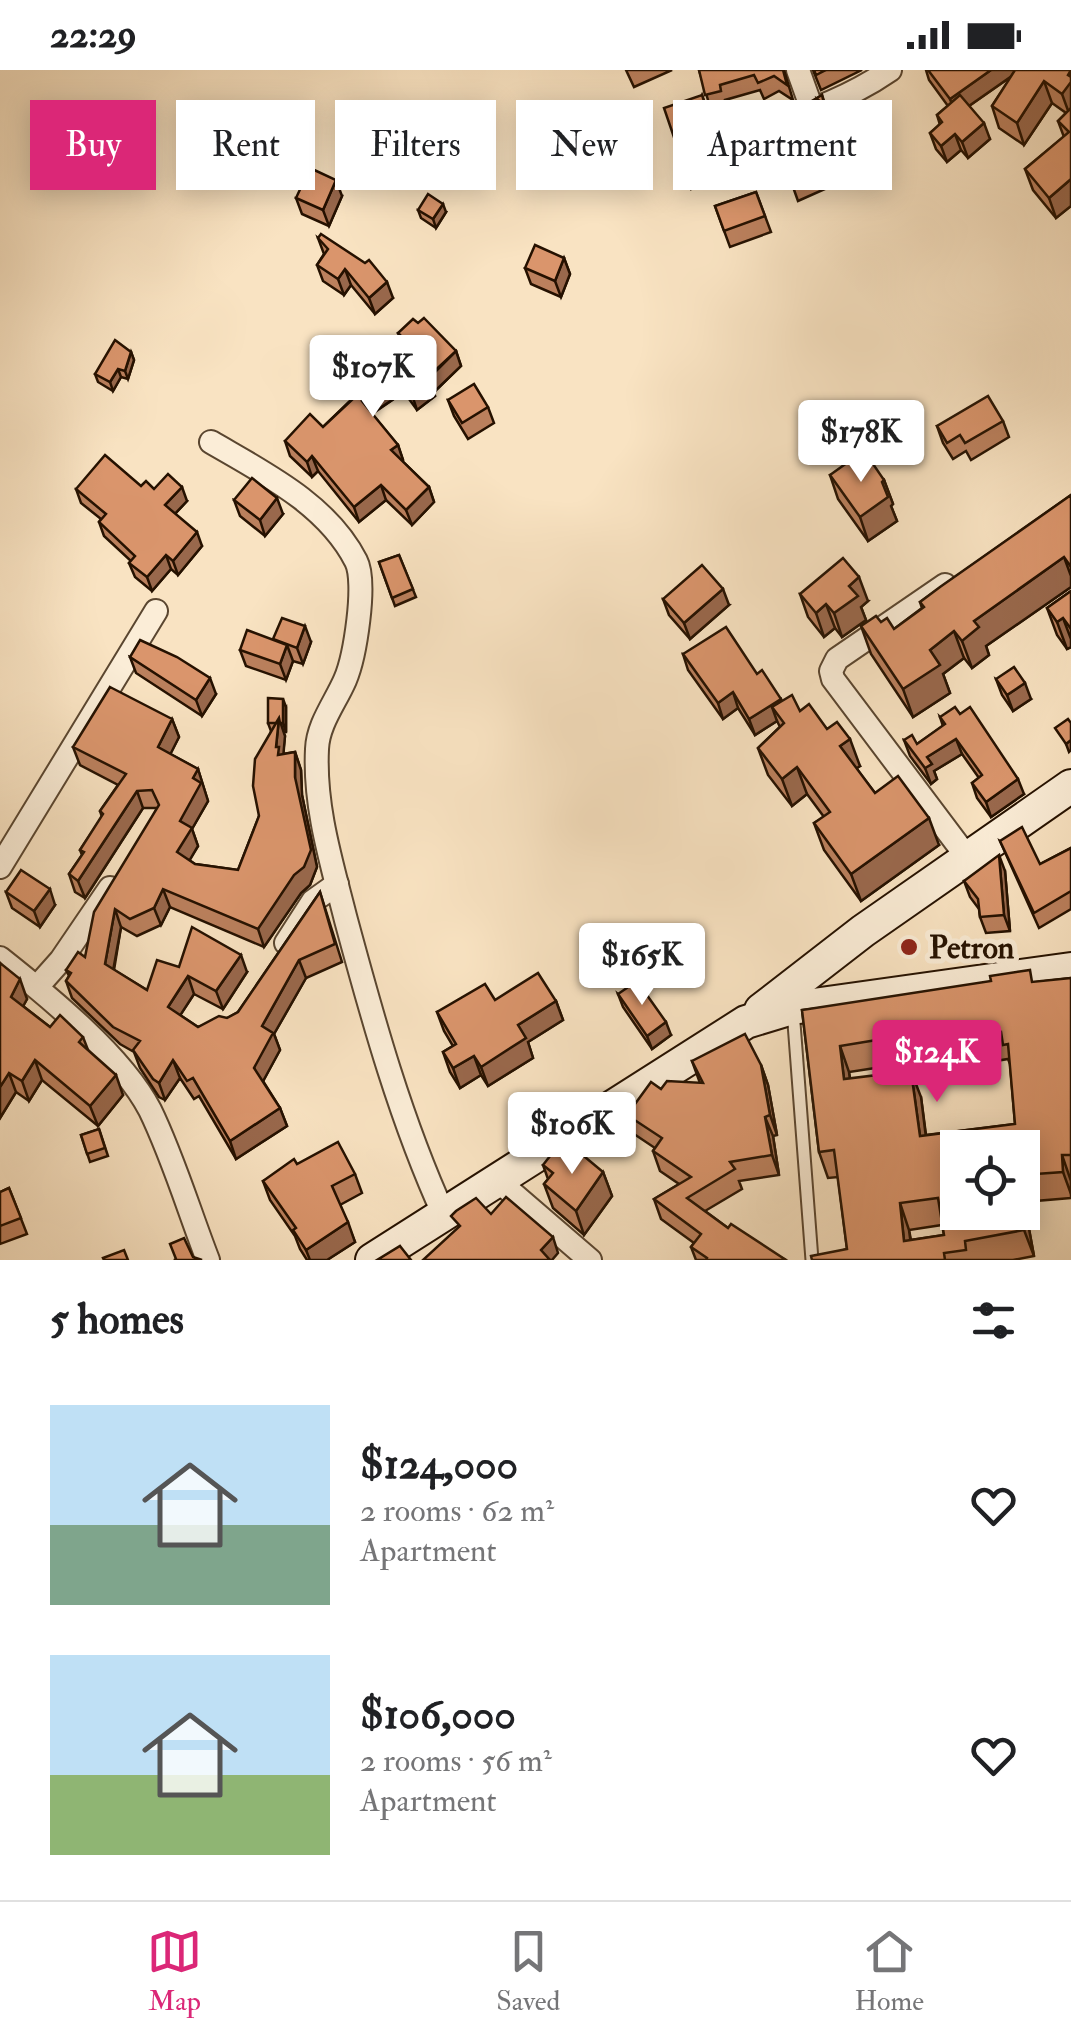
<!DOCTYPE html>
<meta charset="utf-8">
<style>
:root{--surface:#fff;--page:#f6f6f6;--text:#202124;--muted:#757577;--line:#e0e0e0;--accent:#db2777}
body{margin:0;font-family:"IM FELL Double Pica",serif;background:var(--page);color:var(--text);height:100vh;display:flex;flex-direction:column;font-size:38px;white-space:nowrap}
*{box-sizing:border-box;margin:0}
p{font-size:32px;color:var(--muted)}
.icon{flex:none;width:55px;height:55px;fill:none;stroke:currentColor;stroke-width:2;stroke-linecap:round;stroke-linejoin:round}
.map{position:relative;height:1190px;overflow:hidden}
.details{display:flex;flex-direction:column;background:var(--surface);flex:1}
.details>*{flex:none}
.top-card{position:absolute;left:30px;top:30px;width:1012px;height:90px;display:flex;gap:20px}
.controls{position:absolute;left:940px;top:1060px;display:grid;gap:20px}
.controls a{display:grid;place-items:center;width:100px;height:100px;border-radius:0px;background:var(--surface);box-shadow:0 5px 25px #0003;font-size:50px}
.price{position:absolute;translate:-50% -85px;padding:0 22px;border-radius:10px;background:#fff;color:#222;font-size:32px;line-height:65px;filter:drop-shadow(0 2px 5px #0008)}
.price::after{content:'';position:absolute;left:50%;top:60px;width:30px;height:22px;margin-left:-15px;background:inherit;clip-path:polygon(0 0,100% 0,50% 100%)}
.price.selected{background:var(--accent);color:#fff}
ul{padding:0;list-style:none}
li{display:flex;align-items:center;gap:30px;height:250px;padding:0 50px}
li span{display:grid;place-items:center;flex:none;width:280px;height:200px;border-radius:0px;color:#555}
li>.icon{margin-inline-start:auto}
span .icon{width:120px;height:120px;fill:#fffc;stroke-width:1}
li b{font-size:42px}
h2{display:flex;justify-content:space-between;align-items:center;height:120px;padding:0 50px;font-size:42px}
.tag{padding:0 35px;border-radius:0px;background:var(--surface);box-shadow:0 5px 25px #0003;font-size:35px;line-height:90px}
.tag.selected{background:var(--accent);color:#fff}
.status{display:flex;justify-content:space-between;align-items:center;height:70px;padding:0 50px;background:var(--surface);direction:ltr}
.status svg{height:28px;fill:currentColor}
.menu{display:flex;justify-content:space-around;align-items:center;height:140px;border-top:2px solid var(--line);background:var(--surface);font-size:28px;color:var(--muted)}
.menu a{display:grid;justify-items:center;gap:5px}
.menu .selected{color:var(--accent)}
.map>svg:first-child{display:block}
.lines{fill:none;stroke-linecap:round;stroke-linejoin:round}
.lane-casing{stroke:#5a4630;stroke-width:15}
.street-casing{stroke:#5a4630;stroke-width:26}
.secondary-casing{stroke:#251100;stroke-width:36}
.lane{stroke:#fbedd7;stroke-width:11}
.street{stroke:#fbedd7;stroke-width:22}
.secondary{stroke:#fbedd7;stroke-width:32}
.wall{fill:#bb805d;stroke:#251100;stroke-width:2.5;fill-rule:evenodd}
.shaded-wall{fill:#99684c;stroke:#251100;stroke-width:2.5}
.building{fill:#da956c;stroke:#251100;stroke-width:2.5;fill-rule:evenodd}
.poi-dot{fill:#8f2418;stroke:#fbedd7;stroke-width:4}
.labels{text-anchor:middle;stroke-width:10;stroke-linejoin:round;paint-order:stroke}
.poi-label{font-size:32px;font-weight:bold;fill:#251100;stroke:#fbedd7;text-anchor:start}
</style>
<div class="status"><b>22:29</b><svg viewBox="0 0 49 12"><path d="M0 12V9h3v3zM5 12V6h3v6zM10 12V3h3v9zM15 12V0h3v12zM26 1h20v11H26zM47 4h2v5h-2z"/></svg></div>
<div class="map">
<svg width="1071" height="1190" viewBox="0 0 1071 1190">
<rect width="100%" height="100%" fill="#f9e3c2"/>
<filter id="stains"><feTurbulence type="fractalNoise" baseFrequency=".002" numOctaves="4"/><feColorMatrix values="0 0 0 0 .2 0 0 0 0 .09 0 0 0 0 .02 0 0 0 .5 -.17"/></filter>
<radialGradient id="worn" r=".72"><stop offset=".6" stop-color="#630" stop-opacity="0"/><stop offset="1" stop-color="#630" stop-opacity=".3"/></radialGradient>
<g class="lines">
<defs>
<polyline id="lane" points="793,940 812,1190"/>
<g id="street">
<polyline points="798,0 813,42"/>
<path d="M721 69C781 51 838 36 890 0"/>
<path d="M211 372C264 403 327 434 356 491 367 512 355 587 345 610 335 633 318 654 317 679 314 738 332 794 346 850 373 950 401 1051 444 1145"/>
<polyline points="945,515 837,589 831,601 833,609 967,787"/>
<polyline points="0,797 156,541"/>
<polyline points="286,873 313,831 337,814"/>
<path d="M0 888C48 926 122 986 150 1040 173 1087 189 1141 208 1190"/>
<polyline points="37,917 61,890 110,818"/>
<polyline points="497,1110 590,1190"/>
</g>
<g id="secondary">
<polyline points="761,940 863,861 1071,716"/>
<polyline points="372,1190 746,952 792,938 1071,899"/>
</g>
</defs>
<use href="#lane" class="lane-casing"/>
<use href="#street" class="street-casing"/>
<use href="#secondary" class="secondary-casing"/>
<use href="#lane" class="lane"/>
<use href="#street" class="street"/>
<use href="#secondary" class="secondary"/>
</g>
<g class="wall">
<polygon points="626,0 672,0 634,17"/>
<polygon points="699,0 784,0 793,30 779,21 764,29 760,20 725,30 726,36 711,40"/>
<polygon points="813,0 862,0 821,20"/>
<polygon points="926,0 1071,0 1071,136 1056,148 1033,120 1025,99 1064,67 1058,51 1066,43 1052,33 1024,75 999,58 992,36 1012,6 969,36 990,69 968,88 961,80 947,92 936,79 930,63 940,55 937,45 948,36 929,10"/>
<polygon points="702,25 713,57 707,65 697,68 714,109 691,119 675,80 678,79"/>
<polygon points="822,25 833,58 825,53 845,110 798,131 771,55 785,50"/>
<polygon points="756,122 771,162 730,177 715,136"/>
<polygon points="342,126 329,156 302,144 296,128"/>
<polygon points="418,140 446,142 436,158 421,148"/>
<polygon points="318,168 393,228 375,244 351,215 344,225 323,211 317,195 324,184"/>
<polygon points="564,188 570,204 561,227 531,214 525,198"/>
<polygon points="418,253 456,281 461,296 434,322 435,326 417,340 404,322 372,344 398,375 403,390 402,391 429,417 434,432 412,455 386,430 359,452 318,401 312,407 290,386 285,371 323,357 353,328 337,305 332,290 361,296 375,294 401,270 398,263"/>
<polygon points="131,282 134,290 128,309 121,307 113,321 98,312 95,304"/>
<polygon points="448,330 488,337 494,353 468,369 454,346"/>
<polygon points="1003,351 1009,367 971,390 966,381 953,389 943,373 937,356"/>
<polygon points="864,392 884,410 893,434 891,436 897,451 868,471 838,429 830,405"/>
<polygon points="141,416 154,419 187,431 175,444 202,476 178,505 171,499 152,521 135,507 129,493 131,491 104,466 99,452 101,449 81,433 76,419"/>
<polygon points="1071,425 1071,517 986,576 989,585 972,598 964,588 943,604 950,623 913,647 871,584 861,556 881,552 894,559 922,538 920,532"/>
<polygon points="234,430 283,444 265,466 240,446"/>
<polygon points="399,485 416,527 395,536 379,492"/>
<polygon points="1071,521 1071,577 1067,579 1057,565 1047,538"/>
<polygon points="800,524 868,531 861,537 866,550 842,567 835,558 824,567 808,547"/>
<polygon points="663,529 729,535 690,569 669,545"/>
<polygon points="274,570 311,572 303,594 293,591 286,610 246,596 240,580"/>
<polygon points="683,584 757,604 781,631 800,641 827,659 860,696 856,698 875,723 939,775 861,831 824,780 814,753 824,747 807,724 792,736 768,705 758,678 780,657 777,651 755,665 738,638 723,649 688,600"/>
<polygon points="130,587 216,624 202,646 136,603"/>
<polygon points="996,609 1031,629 1013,641 1002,625"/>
<polygon points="286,637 286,662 283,662 285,666 283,684 295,682 301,700 302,725 317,797 310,815 301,823 264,877 170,837 161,855 137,866 121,857 114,900 147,920 179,897 247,902 223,939 194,924 180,945 198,957 227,948 238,942 320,822 342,892 306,908 274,964 280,980 263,1011 280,1038 287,1056 236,1089 199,1026 194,1029 180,1008 165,1030 159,1027 140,998 134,982 120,974 72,928 66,911 69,906 66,900 85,887 157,738 143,738 85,828 75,822 69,804 82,785 80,780 102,747 100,741 118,715 80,695 73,677 172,649 179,667 170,684 198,699 208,731 192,759 198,776 189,790 195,794 238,800 259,746 271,661 268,653"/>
<polygon points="940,647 1024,724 991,747 977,728 972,713 979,708 962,684 934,701 937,709 931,714 910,686 904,670 917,674 943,656"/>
<polygon points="1000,771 1040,794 1071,778 1071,839 1039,858"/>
<polygon points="1005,801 1010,861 986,863 980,847 979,839 970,827 964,811"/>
<polygon points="6,822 55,835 40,857 12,838"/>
<polygon points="0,893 27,929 23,936 50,957 83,967 88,980 123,1025 98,1056 42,1010 29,1031 16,1022 0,1048"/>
<path d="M1071 908V1128L1024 1132 1034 1186 1013 1190H812L847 1179 838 1107 828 1108 819 1082 802 940ZM1008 989 1010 994 1015 1054 926 1065 921 1027 850 1008 849 1002 908 993 913 1005ZM958 1078H1022V1142ZM942 1155 944 1165 911 1170 909 1160Z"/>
<polygon points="618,924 671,965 652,979 623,937"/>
<polygon points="495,930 556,931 563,950 528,972 533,988 488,1016 481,1005 460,1018 450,1002 443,982 453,976 444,961 437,942"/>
<polygon points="692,991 761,995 768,1015 777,1065 773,1066 779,1105 739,1111 742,1119 705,1141 728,1158 786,1190 696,1190 691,1177 694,1173 661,1149 654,1129 679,1114 660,1101 653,1081 655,1078 634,1064 627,1045 661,1019 700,1013"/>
<polygon points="99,1059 108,1086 90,1092 81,1065"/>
<polygon points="564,1088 603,1102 612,1126 584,1165 553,1138 544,1114 548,1109 543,1095"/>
<polygon points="297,1094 355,1104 362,1123 340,1135 355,1172 327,1190 307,1190 300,1179 295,1166 270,1130 263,1111"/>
<polygon points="9,1118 27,1164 0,1174 0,1122"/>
</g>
<g class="shaded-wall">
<polygon points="991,0 1015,0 1016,3 956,45 950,29"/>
<polygon points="1071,0 1071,44 1070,46 1062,24 1068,5"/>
<polygon points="1044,11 1052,33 1024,75 1017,53"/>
<polygon points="707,41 713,57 707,65 701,49"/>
<polygon points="984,53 990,69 968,88 962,72"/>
<polygon points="955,64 961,80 947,92 941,76"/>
<polygon points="1071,109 1071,136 1056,148 1049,128"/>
<polygon points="336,110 342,126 329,156 323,140"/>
<polygon points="443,134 446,142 436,158 433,149"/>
<polygon points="564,188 570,204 561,227 555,211"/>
<polygon points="345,199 351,215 344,225 338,209"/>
<polygon points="387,212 393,228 375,244 369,228"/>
<polygon points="456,281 461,296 434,322 435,326 417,340 412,325"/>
<polygon points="131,282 134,290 128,309 125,301"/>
<polygon points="118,299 121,307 113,321 110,312"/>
<polygon points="399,307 404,322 368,346 362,331"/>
<polygon points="398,375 403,390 396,395 391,380"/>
<polygon points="312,386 318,401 312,407 307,392"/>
<polygon points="884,410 893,434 891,436 897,451 868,471 860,447 882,412"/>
<polygon points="381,415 386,430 359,452 354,437"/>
<polygon points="182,417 187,431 170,449 165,435"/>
<polygon points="429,417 434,432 412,455 406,440"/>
<polygon points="277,428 283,444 265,466 260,450"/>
<polygon points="197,462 202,476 178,505 173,491"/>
<polygon points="166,485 171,499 152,521 147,507"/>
<polygon points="1064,487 1071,506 1071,517 986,576 989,585 972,598 962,571 974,551"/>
<polygon points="859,507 868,531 861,537 866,550 842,567 834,543 849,516"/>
<polygon points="723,519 729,535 690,569 684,553"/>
<polygon points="826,534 835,558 824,567 816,543"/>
<polygon points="1063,548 1071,569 1071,577 1067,579 1057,552"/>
<polygon points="305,556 311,572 303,594 297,578"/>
<polygon points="954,561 964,588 943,604 950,623 913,647 903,619 930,580"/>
<polygon points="287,575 293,591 286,610 280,594"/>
<polygon points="210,608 216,624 202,646 196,630"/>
<polygon points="1025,613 1031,629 1013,641 1007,625"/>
<polygon points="733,622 738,638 723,649 718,633"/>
<polygon points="283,629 286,637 286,662 283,653"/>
<polygon points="781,629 786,645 772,637 777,651 755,665 749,649"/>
<polygon points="279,648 285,666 283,689 284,703 276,677"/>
<polygon points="172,649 179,667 165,695 158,677"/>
<polygon points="850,669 860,696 850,703 840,676"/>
<polygon points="956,669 962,684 934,701 937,709 931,714 925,698 927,687"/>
<polygon points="1071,670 1071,680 1069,682 1066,674"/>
<polygon points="295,682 301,700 302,725 317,797 310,815 301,823 264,877 258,859 295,707"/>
<polygon points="797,697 807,724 792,736 782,709"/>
<polygon points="198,699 208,731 192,759 198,776 184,800 177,782 180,751 193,708"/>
<polygon points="1018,709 1024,724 991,747 986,732"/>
<polygon points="137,721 143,738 85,828 78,811"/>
<polygon points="929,748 939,775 861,831 851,804"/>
<polygon points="999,785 1005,801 1010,861 1004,845"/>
<polygon points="50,819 55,835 40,857 34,841"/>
<polygon points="163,819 170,837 161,855 154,838"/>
<polygon points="115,839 121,857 111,912 105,894"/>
<polygon points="241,885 247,902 223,939 216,921"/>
<polygon points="299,890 306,908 274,964 280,980 261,1015 254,998 262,956"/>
<polygon points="188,906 194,924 174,955 168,937"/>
<polygon points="20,909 27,929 18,946 11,927"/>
<polygon points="556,931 563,950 528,972 533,988 488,1016 481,997 518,955"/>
<polygon points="666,952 671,965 652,979 647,966"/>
<polygon points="840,976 849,1002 853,1035 844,1009"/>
<polygon points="474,986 481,1005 460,1018 453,998"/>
<polygon points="35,990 42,1010 29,1031 22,1011"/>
<polygon points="173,990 180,1008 165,1030 159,1013"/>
<polygon points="761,995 768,1015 777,1065 770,1045"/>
<polygon points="911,1001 921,1027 929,1092 920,1066"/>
<polygon points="9,1003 16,1022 0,1048 0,1017"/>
<polygon points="116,1005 123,1025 98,1056 90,1036"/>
<polygon points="280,1038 287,1056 236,1089 230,1071"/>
<polygon points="765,1047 773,1066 779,1105 772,1085"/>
<polygon points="1062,1085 1071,1111 1071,1124 1063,1102"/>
<polygon points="603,1102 612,1126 584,1165 576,1141"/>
<polygon points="1022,1128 1024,1132 1034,1186 1024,1160 1021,1142 1022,1142"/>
<polygon points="900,1133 909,1160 913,1190 904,1171"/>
<polygon points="348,1152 355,1172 327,1190 310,1190 306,1180"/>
<polygon points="553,1167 558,1183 552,1190 544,1190 541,1180"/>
</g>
<g class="building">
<polygon points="699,0 783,0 787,15 774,6 758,13 754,5 720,15 721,21 705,25"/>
<polygon points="814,0 826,0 816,5"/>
<polygon points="928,0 991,0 950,29"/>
<polygon points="1015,0 1071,0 1068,5 1071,7 1071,12 1062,24 1044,11 1017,53 992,36"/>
<polygon points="702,25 707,41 701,49 690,53 708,93 685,103 675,80 678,79 664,38"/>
<polygon points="822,25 824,34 817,29 836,87 789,107 771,55 785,50 783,44 788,42 787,38 810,32"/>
<polygon points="960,25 984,53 962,72 955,64 941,76 930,63 942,52 937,45"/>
<polygon points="1071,38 1071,109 1049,128 1025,99 1069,62 1058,51"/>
<polygon points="310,98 336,110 323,140 296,128"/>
<polygon points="756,122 765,146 724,161 715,136"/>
<polygon points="428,124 443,134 433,149 418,140"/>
<polygon points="321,164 365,193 369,190 387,212 369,228 345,199 338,209 317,195 328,179 318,168"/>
<polygon points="535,175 564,188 555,211 525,198"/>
<polygon points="424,248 456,281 427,308 429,311 412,325 399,307 362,331 398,375 391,380 429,417 406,440 381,415 354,437 312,386 307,392 285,371 310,344 323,357 356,326 332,290 348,279 361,296 372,289 375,294 403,268 398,263 413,249 418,253"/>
<polygon points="115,270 131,282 125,301 118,299 110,312 95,304"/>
<polygon points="474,314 488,337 462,353 448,330"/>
<polygon points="988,326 1003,351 965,373 960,365 947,373 937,356"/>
<polygon points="105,385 141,416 146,411 154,419 168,404 182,417 165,435 197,462 173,491 166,485 147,507 129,493 135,486 99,452 106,444 76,419"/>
<polygon points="858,385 864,392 869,388 884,410 882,412 888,427 860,447 830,405"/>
<polygon points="252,408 277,428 260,450 234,430"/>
<polygon points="1071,425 1071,497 1064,487 974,551 979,557 962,571 954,561 930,580 940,595 903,619 861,556 876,546 881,552 887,548 894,559 924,537 920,532 940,517"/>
<polygon points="399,485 413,519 392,528 379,492"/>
<polygon points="843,488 859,507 849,516 858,526 834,543 826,534 816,543 800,524"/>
<polygon points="702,495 723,519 684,553 663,529"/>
<polygon points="1071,521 1071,559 1063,548 1057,552 1047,538"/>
<polygon points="282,548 305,556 297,578 273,569"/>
<polygon points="726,557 757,604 762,600 781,629 749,649 733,622 718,633 683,584"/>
<polygon points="247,560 287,575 280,594 240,580"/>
<polygon points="140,570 177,587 210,608 196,630 130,587"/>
<polygon points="1014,597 1025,613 1007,625 996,609"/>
<polygon points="110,617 172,649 158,677 198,699 193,708 201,713 180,751 192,758 177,782 195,794 238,800 259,746 253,716 255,689 279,648 276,677 279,677 278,685 295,682 295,707 311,780 304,797 294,805 258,859 163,819 154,838 130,849 115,839 105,894 147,920 157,890 179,897 192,857 241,885 216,921 188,906 168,937 198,957 219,946 227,948 238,942 320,822 335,874 299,890 262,956 273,963 254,998 280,1038 230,1071 193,1008 187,1011 173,990 159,1013 153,1009 133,980 140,971 113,957 66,911 71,903 66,900 78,882 85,887 94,842 159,735 152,720 137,721 78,811 69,804 84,782 80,780 103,744 100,741 126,704 73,677"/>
<polygon points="792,625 800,641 809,634 827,659 837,652 850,669 840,676 875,723 898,706 929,748 851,804 814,753 830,742 797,697 782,709 758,678 784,653 772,637"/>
<polygon points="268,628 283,629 283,653 280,653 279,648 276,653 268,653"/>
<polygon points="955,637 960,644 970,637 1018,709 986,732 972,713 982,705 956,669 927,687 932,694 925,698 904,670 912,665 917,674 945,654 940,647"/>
<polygon points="1068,649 1071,653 1071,670 1066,674 1055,658"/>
<polygon points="1022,757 1040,794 1071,778 1071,821 1034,843 1000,771"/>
<polygon points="999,785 1004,845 980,847 978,829 964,811"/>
<polygon points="21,800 50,819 34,841 6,822"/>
<polygon points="0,893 20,909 11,927 50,957 60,945 83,967 79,972 116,1005 90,1036 35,990 22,1011 9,1003 0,1017"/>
<path d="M1030 900 1032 912 1071 908V1085H1062L1063 1102 1022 1105V1078H958V1142H1021L1024 1160 965 1171 966 1180 944 1183 945 1190H812L811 1186 847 1179 834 1080 819 1082 802 940 991 911 990 906ZM1001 962 1003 975 1008 974 1015 1054 920 1066 911 1001 844 1009 840 976 901 966 903 978ZM938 1128 944 1165 904 1171 900 1133Z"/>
<polygon points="538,903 556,931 518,955 526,968 481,997 474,986 453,998 443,982 456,974 437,942 485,914 495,930"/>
<polygon points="637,911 666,952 647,966 618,924"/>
<polygon points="745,964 761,995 770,1045 765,1047 772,1085 730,1092 735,1099 687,1128 728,1158 731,1154 786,1190 706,1190 707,1188 691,1177 701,1164 654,1129 691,1107 653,1081 662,1068 627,1045 651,1012 661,1019 667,1011 703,1013 692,991"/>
<polygon points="99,1059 105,1078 87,1084 81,1065"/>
<polygon points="338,1072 355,1104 332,1116 348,1152 306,1180 293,1160 296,1158 263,1111 294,1089 297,1094"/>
<polygon points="573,1077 603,1102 576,1141 544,1114 553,1103 543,1095 554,1081 564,1088"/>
<polygon points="9,1118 21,1148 0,1156 0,1122"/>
<polygon points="506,1127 553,1167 541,1180 550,1190 423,1190 460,1156 451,1146 456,1141 476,1128 491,1144"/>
<polygon points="184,1168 193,1187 202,1190 174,1190 176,1189 170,1174"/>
<polygon points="400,1176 411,1190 377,1190"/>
<polygon points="124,1180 128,1190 104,1190 103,1188"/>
</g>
<circle class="poi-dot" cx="909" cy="877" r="10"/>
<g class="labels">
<g class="poi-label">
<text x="929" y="888">Petron</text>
</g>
</g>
<rect width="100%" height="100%" filter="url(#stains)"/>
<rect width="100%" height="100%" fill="url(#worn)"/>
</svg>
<div class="controls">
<a><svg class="icon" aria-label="locate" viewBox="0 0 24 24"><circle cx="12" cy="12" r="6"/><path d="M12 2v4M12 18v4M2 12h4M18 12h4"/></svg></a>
</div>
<b class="price" style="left:373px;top:350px">$107K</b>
<b class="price" style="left:861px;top:415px">$178K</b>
<b class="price" style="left:642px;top:938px">$165K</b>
<b class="price selected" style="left:937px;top:1035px">$124K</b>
<b class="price" style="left:572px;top:1107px">$106K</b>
<div class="top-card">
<a class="tag selected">Buy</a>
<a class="tag">Rent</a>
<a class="tag">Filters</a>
<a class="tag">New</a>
<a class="tag">Apartment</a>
</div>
</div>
<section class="details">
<h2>5 homes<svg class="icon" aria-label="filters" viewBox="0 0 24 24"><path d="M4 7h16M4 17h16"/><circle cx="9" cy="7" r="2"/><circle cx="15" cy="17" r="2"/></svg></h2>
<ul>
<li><span style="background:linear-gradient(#bfe0f5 60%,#7fa58c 0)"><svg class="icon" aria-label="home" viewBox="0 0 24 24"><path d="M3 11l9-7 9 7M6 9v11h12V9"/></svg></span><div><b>$124,000</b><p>2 rooms · 62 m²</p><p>Apartment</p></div><svg class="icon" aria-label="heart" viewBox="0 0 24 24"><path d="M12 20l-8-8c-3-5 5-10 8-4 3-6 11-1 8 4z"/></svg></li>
<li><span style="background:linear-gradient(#bfe0f5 60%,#8fb573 0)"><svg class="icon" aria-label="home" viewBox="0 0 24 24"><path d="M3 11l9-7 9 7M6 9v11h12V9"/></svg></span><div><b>$106,000</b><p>2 rooms · 56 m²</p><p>Apartment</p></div><svg class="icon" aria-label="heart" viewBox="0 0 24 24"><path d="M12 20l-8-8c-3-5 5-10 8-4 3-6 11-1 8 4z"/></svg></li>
</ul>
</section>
<nav class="menu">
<a class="selected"><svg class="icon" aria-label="map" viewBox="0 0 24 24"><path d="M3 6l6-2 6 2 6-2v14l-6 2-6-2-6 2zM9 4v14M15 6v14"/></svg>Map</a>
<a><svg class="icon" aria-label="saved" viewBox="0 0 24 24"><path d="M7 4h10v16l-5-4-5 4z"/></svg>Saved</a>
<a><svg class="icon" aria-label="home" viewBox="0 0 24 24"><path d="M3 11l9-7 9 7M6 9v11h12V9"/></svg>Home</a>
</nav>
